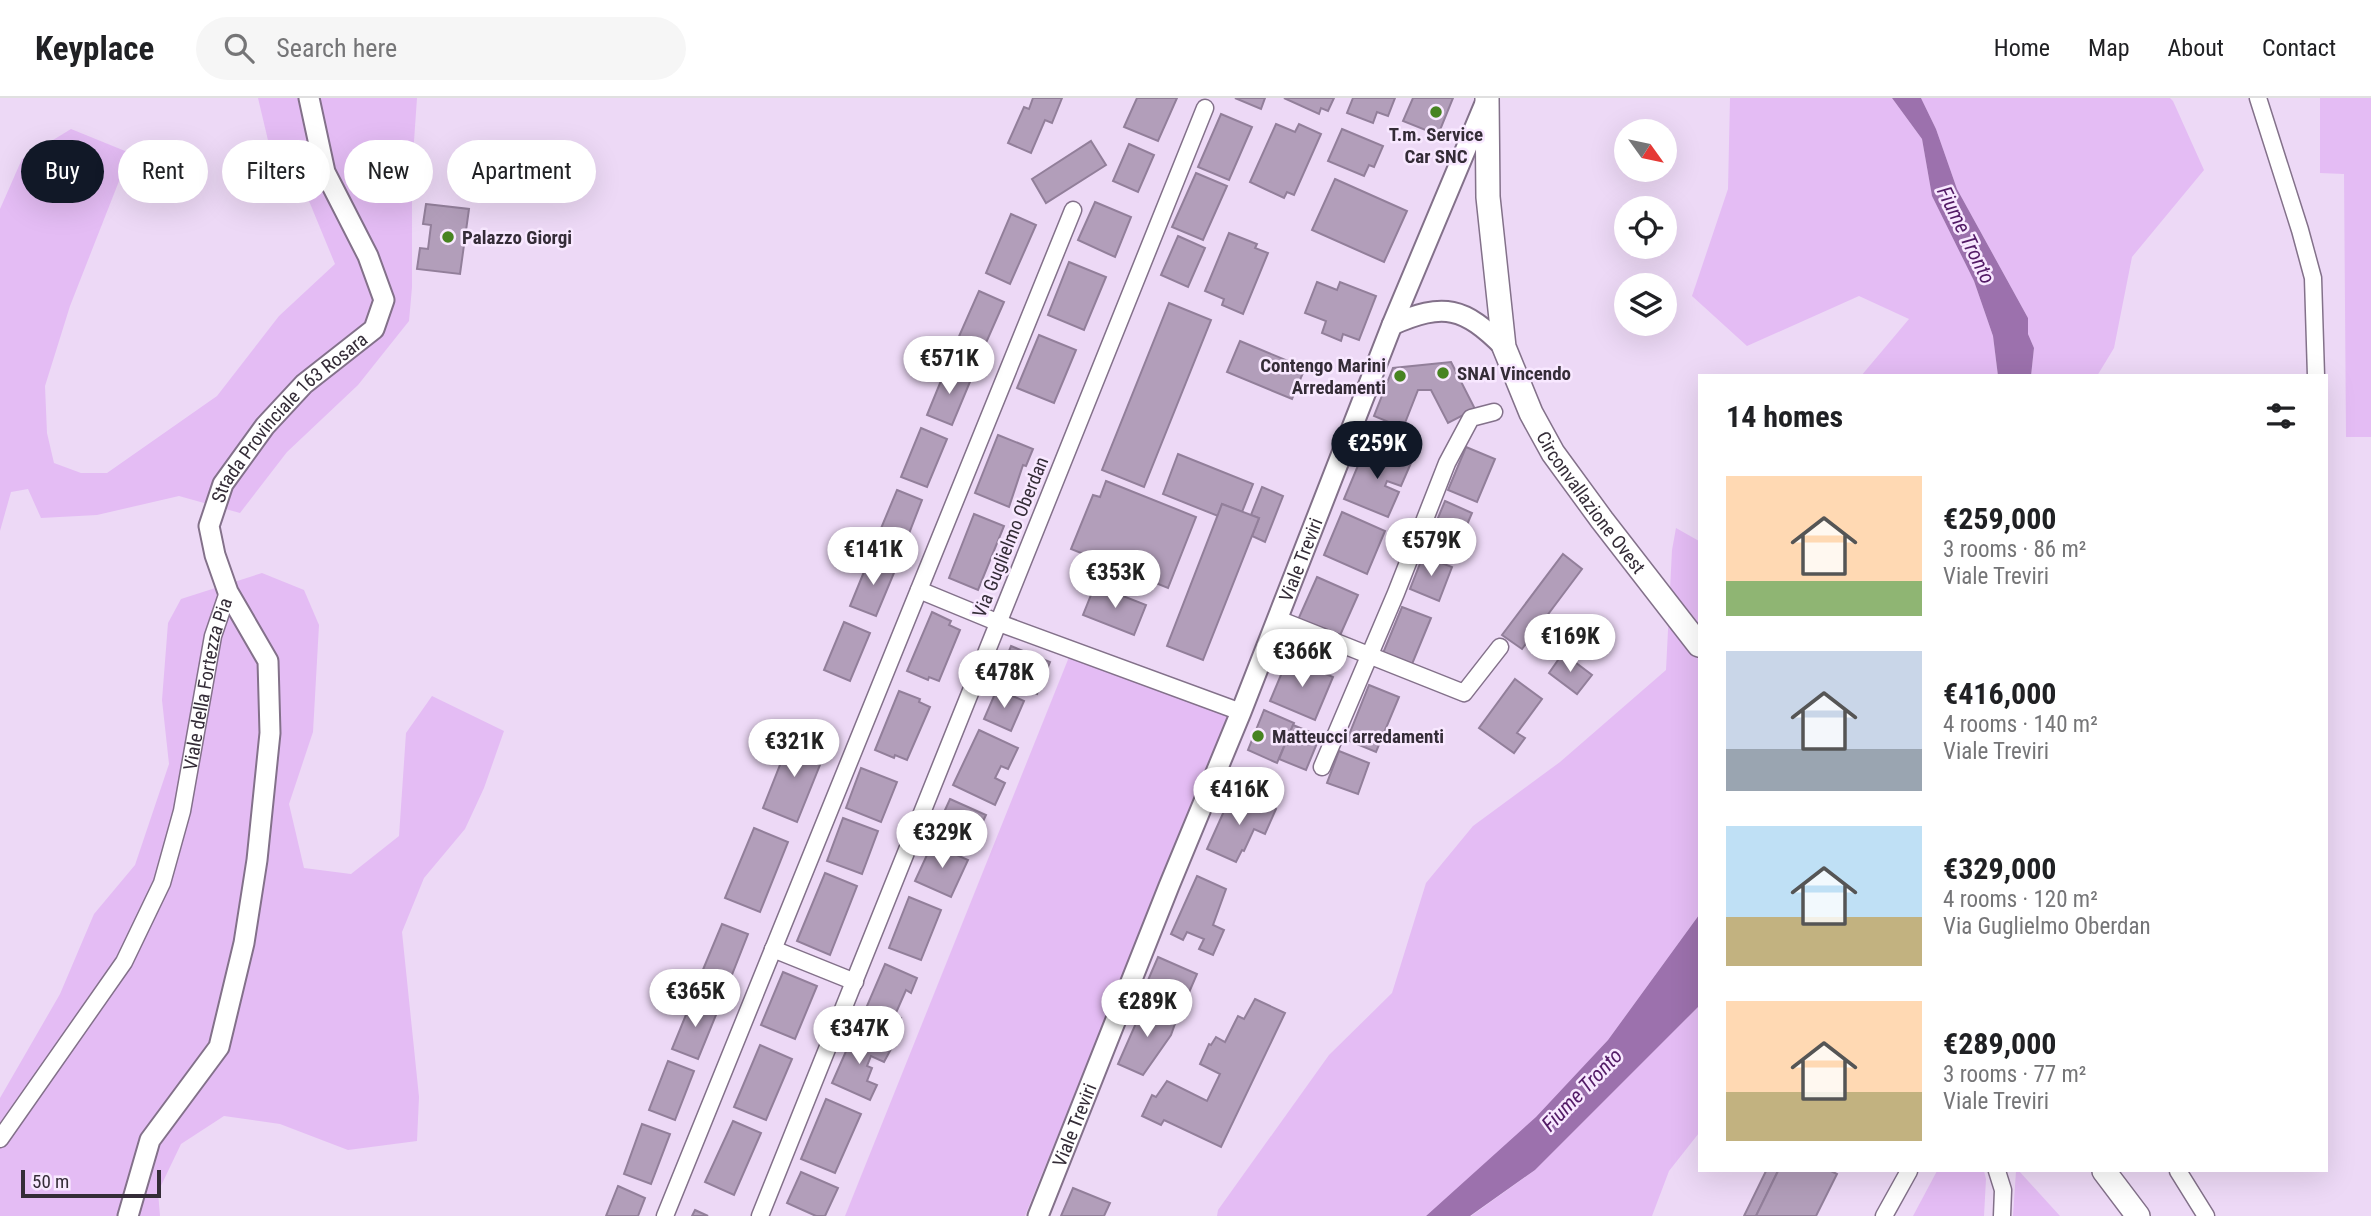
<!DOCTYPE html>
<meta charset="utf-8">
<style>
:root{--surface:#fff;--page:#f6f6f6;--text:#202124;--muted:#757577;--line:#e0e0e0;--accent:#111827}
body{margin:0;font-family:"Roboto Condensed",sans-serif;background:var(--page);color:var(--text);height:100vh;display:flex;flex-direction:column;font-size:26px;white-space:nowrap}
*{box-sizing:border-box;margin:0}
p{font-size:23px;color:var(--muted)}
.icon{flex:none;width:38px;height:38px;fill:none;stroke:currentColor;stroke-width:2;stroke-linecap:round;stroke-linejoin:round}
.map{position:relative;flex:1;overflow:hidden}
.side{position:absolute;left:1698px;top:276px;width:630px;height:798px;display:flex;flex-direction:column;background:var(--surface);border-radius:0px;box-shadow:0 7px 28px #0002}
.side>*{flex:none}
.top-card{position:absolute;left:21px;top:42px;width:665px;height:63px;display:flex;gap:14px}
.needle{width:46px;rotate:123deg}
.controls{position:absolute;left:1614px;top:21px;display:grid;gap:14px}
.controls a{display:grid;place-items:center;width:63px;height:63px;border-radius:50%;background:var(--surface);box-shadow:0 7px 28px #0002;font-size:35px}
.scale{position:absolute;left:21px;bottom:18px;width:140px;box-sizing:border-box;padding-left:7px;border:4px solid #342c37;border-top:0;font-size:19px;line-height:24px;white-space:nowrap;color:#342c37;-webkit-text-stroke:5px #f8e8ff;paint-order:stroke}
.price{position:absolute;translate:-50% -60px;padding:0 16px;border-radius:24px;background:#fff;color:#222;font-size:23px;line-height:46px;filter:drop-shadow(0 2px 4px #0008)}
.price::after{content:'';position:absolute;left:50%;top:42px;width:21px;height:16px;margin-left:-10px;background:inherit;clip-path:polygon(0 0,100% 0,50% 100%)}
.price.selected{background:var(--accent);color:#fff}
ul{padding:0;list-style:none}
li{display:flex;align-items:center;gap:21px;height:175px;padding:0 28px}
li span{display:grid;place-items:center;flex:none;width:196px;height:140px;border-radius:0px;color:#555}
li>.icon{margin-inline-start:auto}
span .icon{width:84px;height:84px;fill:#fffc;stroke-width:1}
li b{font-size:30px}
h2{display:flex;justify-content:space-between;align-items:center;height:84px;padding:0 28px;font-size:30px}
.tag{padding:0 24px;border-radius:32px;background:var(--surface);box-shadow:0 7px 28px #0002;font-size:24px;line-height:63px}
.tag.selected{background:var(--accent);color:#fff}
header{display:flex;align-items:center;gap:42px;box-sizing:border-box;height:98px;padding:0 35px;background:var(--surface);border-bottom:2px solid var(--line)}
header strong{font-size:33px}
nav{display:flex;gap:38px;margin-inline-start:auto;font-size:24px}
.search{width:490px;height:63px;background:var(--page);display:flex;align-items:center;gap:18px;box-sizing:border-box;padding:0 24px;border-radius:38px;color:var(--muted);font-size:26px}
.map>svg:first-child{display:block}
.green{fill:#e4bcf4}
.water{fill:#9c71ad}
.building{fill:#b29eba;stroke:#927f9a;stroke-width:2}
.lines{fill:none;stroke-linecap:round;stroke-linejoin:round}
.minor-casing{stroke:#83718a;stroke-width:19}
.tertiary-casing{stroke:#83718a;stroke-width:23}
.secondary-casing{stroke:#83718a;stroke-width:26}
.minor{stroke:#fff;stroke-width:16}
.tertiary{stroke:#fff;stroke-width:19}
.secondary{stroke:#fff;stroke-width:23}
.poi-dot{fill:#478421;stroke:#f8e8ff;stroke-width:2.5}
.labels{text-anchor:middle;stroke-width:5;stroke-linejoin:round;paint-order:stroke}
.poi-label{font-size:19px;font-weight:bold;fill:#342c37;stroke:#f8e8ff;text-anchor:start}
.street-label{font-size:19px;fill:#342c37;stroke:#f8e8ff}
.water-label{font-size:21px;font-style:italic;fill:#531b66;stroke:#f8e8ff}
</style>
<header>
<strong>Keyplace</strong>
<div class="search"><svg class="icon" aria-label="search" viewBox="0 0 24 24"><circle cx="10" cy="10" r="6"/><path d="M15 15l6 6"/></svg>Search here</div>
<nav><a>Home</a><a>Map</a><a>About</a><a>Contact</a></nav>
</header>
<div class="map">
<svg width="2371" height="1118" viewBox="0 0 2371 1118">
<rect width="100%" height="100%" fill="#edd9f6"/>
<g class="green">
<polygon points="258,0 417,0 412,72 412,189 409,223 358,287 287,354 240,415 179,398 97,417 41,420 28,391 11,394 0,433 0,111 22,61 71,31 130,55 70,208 45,288 47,335 54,365 81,375 107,375 217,298 279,218 335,166 309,103 271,55"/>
<polygon points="1730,0 1892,0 1922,41 1932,98 1974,183 1993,238 1998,278 1861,278 1909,221 1859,198 1747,248 1692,198 1728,91"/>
<polygon points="1921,0 2170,0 2173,3 2204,72 2132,159 2114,250 2097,278 2031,278 2034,250 2028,236 2028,220 1957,91 1936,31"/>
<polygon points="2320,0 2371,0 2371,339 2346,339 2344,76 2320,75"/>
<polygon points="1676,430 1699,443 1699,817 1608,942 1537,1019 1426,1118 1217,1118 1218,1112 1329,957 1392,895 1426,785 1473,728 1560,664 1666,572 1672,452"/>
<polygon points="262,475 304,492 319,527 313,634 289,706 304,770 351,776 399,738 406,635 432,598 504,633 484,690 465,731 424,780 402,834 419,999 417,1043 348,1052 280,1026 224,1018 181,1046 158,1094 160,1118 0,1118 0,1000 60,896 94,816 135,767 169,666 162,602 168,525 181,501"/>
<polygon points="1069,559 1229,616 1025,1118 845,1118"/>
<polygon points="1699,908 1699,1035 1669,1073 1652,1118 1471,1118 1535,1072"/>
<polygon points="1937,1073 1984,1073 1986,1081 1984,1118 1913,1118"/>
<polygon points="2016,1073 2019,1073 2060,1118 2013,1118"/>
</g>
<g class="water">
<polygon points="1892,0 1921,0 1936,31 1957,91 2028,220 2028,236 2034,250 2031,278 1998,278 1993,238 1974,183 1932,98 1922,41"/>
<polygon points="1699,817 1699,908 1535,1072 1470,1118 1426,1118 1536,1019 1608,942"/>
</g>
<g class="building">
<polygon points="1033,0 1062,0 1052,25 1045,22 1031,55 1008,45 1024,9 1029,11"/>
<polygon points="1137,0 1177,0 1158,43 1124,29"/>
<polygon points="1235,0 1265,0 1261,11"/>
<polygon points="1284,0 1334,0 1328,13 1321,10 1319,16"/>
<polygon points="1353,0 1395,0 1388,18 1377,14 1373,25 1347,15"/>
<polygon points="1413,0 1453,0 1438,37 1403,23"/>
<polygon points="1221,16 1252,29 1229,82 1198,69"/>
<polygon points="1276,26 1295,34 1299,26 1321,36 1294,97 1287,94 1284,100 1250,84"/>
<polygon points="1342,31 1383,48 1374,69 1369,67 1364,78 1328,63"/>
<polygon points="1091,43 1106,67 1046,105 1032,81"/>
<polygon points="1129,46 1154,57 1138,94 1113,83"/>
<polygon points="1196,75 1227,88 1203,142 1172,129"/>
<polygon points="1335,81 1407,113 1384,164 1312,132"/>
<polygon points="1095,104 1131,119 1115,159 1078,142"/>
<polygon points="426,106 469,111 460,176 417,171 420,150 428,151 431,127 423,126"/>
<polygon points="1011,116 1036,127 1010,186 986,175"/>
<polygon points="1229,135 1257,146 1255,150 1268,155 1243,216 1222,207 1224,201 1205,193"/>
<polygon points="1178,138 1205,150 1188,189 1161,177"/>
<polygon points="1069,164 1106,179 1084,232 1048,217"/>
<polygon points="1317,184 1337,192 1340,184 1376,198 1359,242 1343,236 1341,243 1322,235 1326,223 1305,215"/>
<polygon points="979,193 1004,204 978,263 953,252"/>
<polygon points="1169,205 1211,222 1144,389 1102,372"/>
<polygon points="1039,237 1076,252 1054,305 1017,290"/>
<polygon points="1240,243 1305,270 1292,301 1227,274"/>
<polygon points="1451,264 1475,311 1448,325 1431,292 1418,292 1403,330 1374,318 1393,270"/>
<polygon points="947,268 972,279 952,327 927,317"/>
<polygon points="921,330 947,341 927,389 901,379"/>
<polygon points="998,337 1033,351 1026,368 1023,367 1009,409 975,395"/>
<polygon points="1367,346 1411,365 1401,388 1387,383 1385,388 1399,394 1388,419 1344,401"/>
<polygon points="1466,349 1495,361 1477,404 1448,392"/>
<polygon points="1178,356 1253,386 1242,414 1222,406 1218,418 1163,396"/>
<polygon points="1106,383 1196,419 1168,490 1071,451 1093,397 1100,399"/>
<polygon points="1262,389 1283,398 1265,444 1252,438 1259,420 1251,417"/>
<polygon points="897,392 922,402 903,451 877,440"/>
<polygon points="1445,403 1472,415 1455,455 1428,444"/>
<polygon points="1222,406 1259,420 1203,562 1167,548"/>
<polygon points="1342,414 1385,433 1367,476 1324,457"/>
<polygon points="974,416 1004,428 978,492 949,480"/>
<polygon points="1563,456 1582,471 1522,551 1502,537"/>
<polygon points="1423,458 1452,469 1439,503 1410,491"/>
<polygon points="870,459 896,470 876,518 850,508"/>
<polygon points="1317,479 1358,497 1338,542 1297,524"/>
<polygon points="1095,487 1146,507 1134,537 1083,517"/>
<polygon points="1402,509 1431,520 1410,571 1381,560"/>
<polygon points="932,514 951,523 949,527 960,532 939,583 929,579 928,582 907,573"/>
<polygon points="844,524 870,535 850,583 824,572"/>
<polygon points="1011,548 1050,564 1037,596 998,580"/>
<polygon points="1563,555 1592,577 1577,596 1549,575"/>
<polygon points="1288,560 1333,579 1315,622 1270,603"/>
<polygon points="1515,581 1542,601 1517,635 1525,640 1514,655 1479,630"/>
<polygon points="1369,587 1399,599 1376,654 1347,642"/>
<polygon points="997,591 1024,603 1011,633 984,621"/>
<polygon points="899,593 920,601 919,604 930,609 907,662 895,657 894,660 875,652"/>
<polygon points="1264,612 1294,625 1277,665 1248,652"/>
<polygon points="1293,627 1320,638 1306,672 1279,661"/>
<polygon points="979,632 1018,650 1008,671 1001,668 995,680 1005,685 995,707 953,687"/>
<polygon points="791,639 826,652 797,724 763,710"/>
<polygon points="1339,653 1369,665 1358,696 1327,685"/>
<polygon points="861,670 897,684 881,724 846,710"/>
<polygon points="1233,693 1245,699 1242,707 1259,714 1263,705 1276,711 1265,736 1254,731 1244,753 1242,752 1236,764 1207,751"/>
<polygon points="950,701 986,717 971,749 935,734"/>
<polygon points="843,720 878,733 862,776 827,763"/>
<polygon points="754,730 788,744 760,814 725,800"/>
<polygon points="932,746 968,762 951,799 915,783"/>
<polygon points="825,775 857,788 830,857 797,843"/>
<polygon points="1197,778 1226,791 1213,827 1224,832 1213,857 1199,851 1204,841 1187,834 1183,842 1171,836"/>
<polygon points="909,799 941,812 921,862 889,850"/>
<polygon points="722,826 748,836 724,897 697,886"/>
<polygon points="1158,859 1197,876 1181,913 1142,896"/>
<polygon points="885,866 917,880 911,895 906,892 895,917 901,920 895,936 861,922"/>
<polygon points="783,874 817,888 795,941 761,927"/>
<polygon points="1255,901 1285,915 1221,1049 1164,1022 1161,1027 1142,1018 1152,997 1156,999 1167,983 1207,1003 1220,976 1200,966 1209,946 1211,947 1216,939 1225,944 1238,918 1244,921"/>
<polygon points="692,902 718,912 698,961 672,951"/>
<polygon points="1144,907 1177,920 1171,937 1143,977 1118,966"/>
<polygon points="854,935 891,951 884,964 871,958 867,968 872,970 867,983 877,987 870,1002 832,985"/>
<polygon points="760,947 792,961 766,1022 734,1009"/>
<polygon points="668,963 694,973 675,1022 649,1012"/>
<polygon points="826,1001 861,1016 835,1075 801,1061"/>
<polygon points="733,1023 761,1035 734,1097 705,1084"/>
<polygon points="642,1026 670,1036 651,1086 624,1076"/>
<polygon points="1766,1073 1778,1073 1756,1118 1744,1118"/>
<polygon points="1778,1073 1831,1073 1837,1076 1816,1118 1756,1118"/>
<polygon points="801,1074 838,1090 825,1118 816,1118 787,1105"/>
<polygon points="618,1088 645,1100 638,1118 606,1118"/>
<polygon points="1073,1090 1110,1105 1104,1118 1061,1118"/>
<polygon points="695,1112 708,1118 692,1118"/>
</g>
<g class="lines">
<defs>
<g id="minor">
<polyline points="2258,0 2300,132 2313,180 2316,278"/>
<polyline points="919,492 999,525 1241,614"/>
<polyline points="1278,521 1464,595 1500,549"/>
<polyline points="1322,669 1396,495 1447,365 1471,320 1494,314"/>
<polyline points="773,851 855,884"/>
<path id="s1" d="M0 1041 124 864 162 785 182 713 213 538 228 494"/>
<polyline points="1997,1073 2003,1092 2002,1118"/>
<polyline points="2178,1073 2206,1118"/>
<polyline points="665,1118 1073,112"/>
<polyline points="760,1118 1205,10"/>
<polyline points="1884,1118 1909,1073"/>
</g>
<g id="tertiary">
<path d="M1392 227C1444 204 1464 209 1504 249"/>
<path id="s2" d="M128 1118 150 1042 219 949 244 845 257 762 270 635 268 563 228 494 215 457 209 428 223 386 265 328 304 286 374 231 384 202 368 158 325 74 309 0"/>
<path id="s3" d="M1038 1118 1169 788 1241 614 1392 227 1486 3"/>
</g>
<g id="secondary">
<path id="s4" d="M1487 0 1488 99 1504 249 1531 315 1553 355 1602 422 1699 547"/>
<polyline points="2104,1073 2138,1118"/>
</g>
</defs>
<use href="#minor" class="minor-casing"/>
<use href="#tertiary" class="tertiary-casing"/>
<use href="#secondary" class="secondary-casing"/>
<use href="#minor" class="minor"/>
<use href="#tertiary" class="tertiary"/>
<use href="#secondary" class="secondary"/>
</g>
<g class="poi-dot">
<circle cx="1436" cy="14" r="7"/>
<circle cx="448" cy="139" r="7"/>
<circle cx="1443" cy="275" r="7"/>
<circle cx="1400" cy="278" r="7"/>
<circle cx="1258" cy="638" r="7"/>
</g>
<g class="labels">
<g class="poi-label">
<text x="1436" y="43" text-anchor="middle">T.m. Service<tspan x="1436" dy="22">Car SNC</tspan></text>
<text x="462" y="146">Palazzo Giorgi</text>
<text x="1386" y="274" text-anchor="end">Contengo Marini<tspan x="1386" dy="22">Arredamenti</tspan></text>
<text x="1457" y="282">SNAI Vincendo</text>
<text x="1272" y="645">Matteucci arredamenti</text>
</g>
<g class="street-label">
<text dy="7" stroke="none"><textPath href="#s2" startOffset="872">Strada Provinciale 163 Rosara</textPath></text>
<text dy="7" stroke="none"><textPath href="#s4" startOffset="429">Circonvallazione Ovest</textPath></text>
<text transform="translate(1010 439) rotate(-68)" y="7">Via Guglielmo Oberdan</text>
<text dy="7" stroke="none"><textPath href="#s3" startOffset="707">Viale Treviri</textPath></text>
<text dy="7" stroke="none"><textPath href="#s1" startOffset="508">Viale della Fortezza Pia</textPath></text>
<text dy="7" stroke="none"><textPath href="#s3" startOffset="98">Viale Treviri</textPath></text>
</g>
<g class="water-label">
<text transform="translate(1966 137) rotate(64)" y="7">Fiume Tronto</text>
<text transform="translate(1582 992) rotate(-46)" y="7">Fiume Tronto</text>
</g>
</g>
</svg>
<div class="controls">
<a><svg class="needle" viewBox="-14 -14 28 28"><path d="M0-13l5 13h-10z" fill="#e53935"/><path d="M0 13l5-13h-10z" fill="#757577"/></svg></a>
<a><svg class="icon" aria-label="locate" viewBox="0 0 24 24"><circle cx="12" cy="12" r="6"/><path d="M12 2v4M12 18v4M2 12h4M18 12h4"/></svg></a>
<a><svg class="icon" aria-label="layers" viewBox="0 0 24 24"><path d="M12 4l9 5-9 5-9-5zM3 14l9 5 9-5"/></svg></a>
</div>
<div class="scale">50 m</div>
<b class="price" style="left:949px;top:298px">€571K</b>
<b class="price selected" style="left:1377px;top:383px">€259K</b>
<b class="price" style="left:1431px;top:480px">€579K</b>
<b class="price" style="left:873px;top:489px">€141K</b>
<b class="price" style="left:1115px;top:512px">€353K</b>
<b class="price" style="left:1570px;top:576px">€169K</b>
<b class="price" style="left:1302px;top:591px">€366K</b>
<b class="price" style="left:1004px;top:612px">€478K</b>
<b class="price" style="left:794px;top:681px">€321K</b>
<b class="price" style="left:1239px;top:729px">€416K</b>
<b class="price" style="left:942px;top:772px">€329K</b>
<b class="price" style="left:695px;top:931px">€365K</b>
<b class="price" style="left:1147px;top:941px">€289K</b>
<b class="price" style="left:859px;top:968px">€347K</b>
<div class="top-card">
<a class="tag selected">Buy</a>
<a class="tag">Rent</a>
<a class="tag">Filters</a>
<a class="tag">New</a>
<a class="tag">Apartment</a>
</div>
<section class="side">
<h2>14 homes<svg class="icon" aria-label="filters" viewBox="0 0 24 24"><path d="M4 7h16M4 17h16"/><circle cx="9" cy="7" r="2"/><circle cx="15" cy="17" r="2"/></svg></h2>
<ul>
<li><span style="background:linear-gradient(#ffd9b3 75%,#8fb573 0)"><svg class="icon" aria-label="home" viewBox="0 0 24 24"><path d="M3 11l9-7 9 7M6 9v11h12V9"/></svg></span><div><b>€259,000</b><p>3 rooms · 86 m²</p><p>Viale Treviri</p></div></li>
<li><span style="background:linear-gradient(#c9d6e8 70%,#9aa5b1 0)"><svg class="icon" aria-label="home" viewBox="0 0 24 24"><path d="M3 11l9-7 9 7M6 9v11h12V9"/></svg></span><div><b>€416,000</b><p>4 rooms · 140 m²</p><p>Viale Treviri</p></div></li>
<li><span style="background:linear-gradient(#bfe0f5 65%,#c2b280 0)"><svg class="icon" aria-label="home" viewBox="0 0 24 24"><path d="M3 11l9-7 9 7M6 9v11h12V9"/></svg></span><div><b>€329,000</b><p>4 rooms · 120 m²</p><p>Via Guglielmo Oberdan</p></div></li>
<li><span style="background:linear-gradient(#ffd9b3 65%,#c2b280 0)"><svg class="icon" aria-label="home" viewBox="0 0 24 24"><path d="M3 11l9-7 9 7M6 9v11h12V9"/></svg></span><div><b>€289,000</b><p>3 rooms · 77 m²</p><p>Viale Treviri</p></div></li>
</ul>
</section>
</div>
